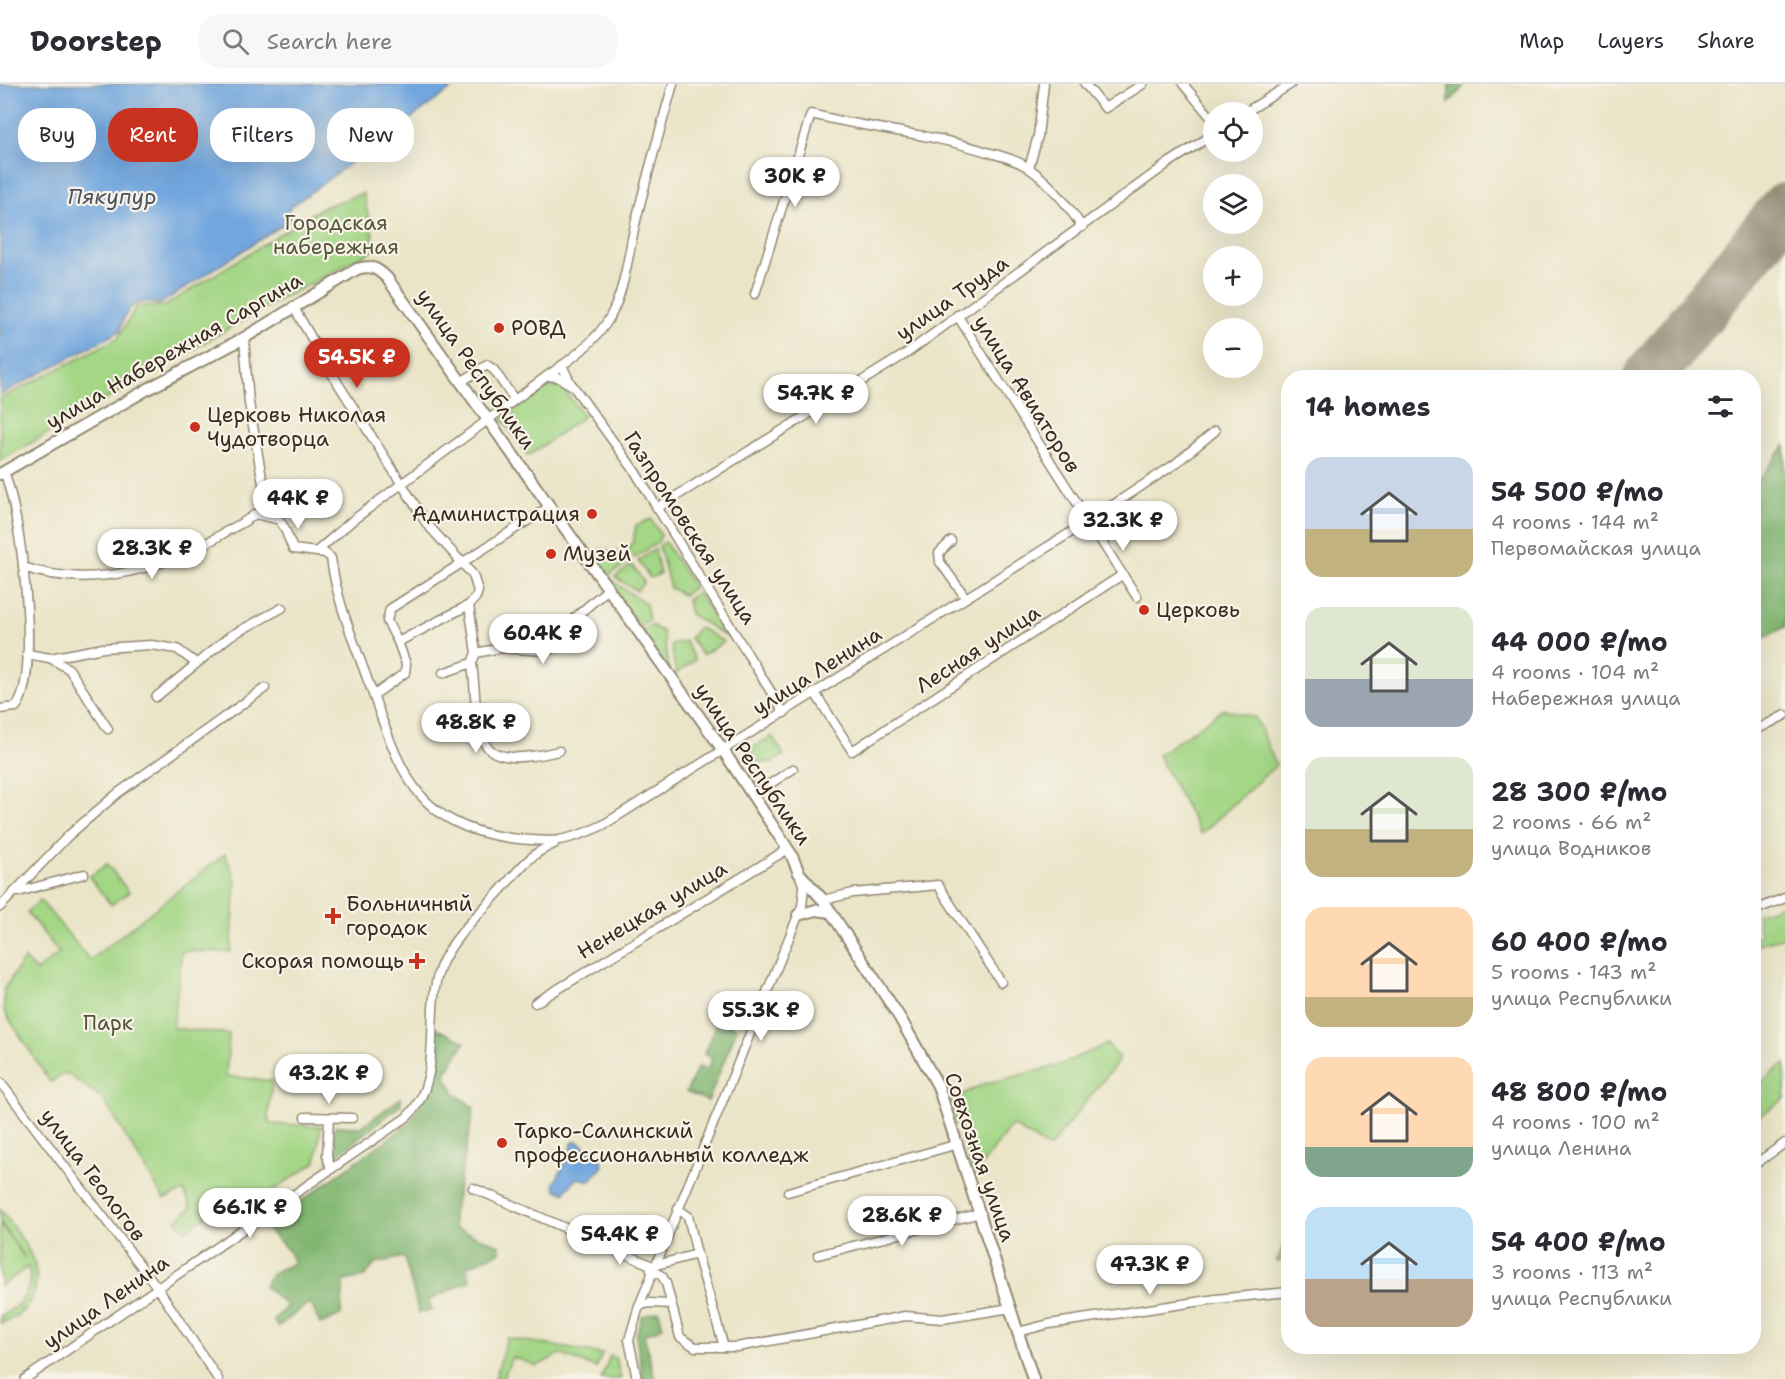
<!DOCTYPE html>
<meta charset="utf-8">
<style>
:root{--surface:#fff;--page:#f7f7f7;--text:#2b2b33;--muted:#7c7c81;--line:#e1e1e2;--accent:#c8321e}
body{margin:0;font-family:"Shantell Sans",sans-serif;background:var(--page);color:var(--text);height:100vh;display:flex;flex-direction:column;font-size:22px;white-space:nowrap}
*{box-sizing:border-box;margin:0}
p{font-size:20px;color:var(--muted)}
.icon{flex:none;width:33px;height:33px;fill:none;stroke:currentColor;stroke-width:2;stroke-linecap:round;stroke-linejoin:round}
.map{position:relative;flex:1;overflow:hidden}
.panel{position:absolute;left:1281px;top:286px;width:480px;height:984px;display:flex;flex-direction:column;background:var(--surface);border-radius:24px;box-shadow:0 6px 24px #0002}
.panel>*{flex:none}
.banner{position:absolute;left:18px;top:24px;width:570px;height:54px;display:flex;gap:12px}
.buttons{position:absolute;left:1203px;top:18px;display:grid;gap:12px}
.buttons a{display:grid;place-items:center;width:60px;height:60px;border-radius:50%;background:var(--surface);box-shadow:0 6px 24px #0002;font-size:30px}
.price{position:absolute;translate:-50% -51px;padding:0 14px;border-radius:21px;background:#fff;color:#222;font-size:20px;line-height:39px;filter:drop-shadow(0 2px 3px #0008)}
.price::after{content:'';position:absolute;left:50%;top:36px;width:18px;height:14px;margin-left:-9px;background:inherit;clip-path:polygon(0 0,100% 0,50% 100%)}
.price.active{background:var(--accent);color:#fff}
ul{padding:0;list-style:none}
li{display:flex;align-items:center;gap:18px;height:150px;padding:0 24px}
li span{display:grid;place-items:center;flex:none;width:168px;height:120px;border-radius:18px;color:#555}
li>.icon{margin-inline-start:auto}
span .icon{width:72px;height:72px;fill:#fffc;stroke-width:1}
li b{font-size:26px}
h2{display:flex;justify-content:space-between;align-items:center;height:72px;padding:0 24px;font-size:26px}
.pill{padding:0 21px;border-radius:24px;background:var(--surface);box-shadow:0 6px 24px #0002;font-size:21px;line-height:54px}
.pill.active{background:var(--accent);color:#fff}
header{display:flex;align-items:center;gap:36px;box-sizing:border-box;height:84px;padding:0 30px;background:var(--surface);border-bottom:2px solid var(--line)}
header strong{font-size:28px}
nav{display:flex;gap:33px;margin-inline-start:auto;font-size:21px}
.search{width:420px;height:54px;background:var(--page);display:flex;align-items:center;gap:15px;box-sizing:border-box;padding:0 21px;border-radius:24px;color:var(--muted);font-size:22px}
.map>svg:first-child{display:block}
.green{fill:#a3d685;stroke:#6f8052;stroke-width:1.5}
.forest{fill:#82b772;stroke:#5e7048;stroke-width:1.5}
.water{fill:#71a6de;stroke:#56687e;stroke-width:1.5}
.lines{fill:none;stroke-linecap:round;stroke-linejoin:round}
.runway{stroke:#928873;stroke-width:51}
.minor-casing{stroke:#928873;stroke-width:11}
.major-casing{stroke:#928873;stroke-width:14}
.minor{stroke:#fff;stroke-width:8}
.major{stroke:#fff;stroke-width:10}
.poi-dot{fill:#c8321e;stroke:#f7f3e8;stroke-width:2}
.labels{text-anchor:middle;stroke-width:4.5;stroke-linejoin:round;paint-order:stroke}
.park-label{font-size:21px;fill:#555538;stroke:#f7f3e8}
.street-label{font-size:21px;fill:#3b2a1e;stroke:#f7f3e8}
.poi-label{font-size:21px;fill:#3b2a1e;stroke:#f7f3e8;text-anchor:start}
.water-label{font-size:22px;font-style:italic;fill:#4e5561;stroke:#f7f3e8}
</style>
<header>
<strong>Doorstep</strong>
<div class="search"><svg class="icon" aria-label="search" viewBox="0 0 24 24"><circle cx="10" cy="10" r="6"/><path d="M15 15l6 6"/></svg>Search here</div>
<nav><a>Map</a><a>Layers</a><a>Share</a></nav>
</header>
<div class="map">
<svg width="1785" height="1295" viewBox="0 0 1785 1295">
<rect width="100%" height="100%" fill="#f7f3e8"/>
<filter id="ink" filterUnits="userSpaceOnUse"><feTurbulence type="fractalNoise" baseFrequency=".0167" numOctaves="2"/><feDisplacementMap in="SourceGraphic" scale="12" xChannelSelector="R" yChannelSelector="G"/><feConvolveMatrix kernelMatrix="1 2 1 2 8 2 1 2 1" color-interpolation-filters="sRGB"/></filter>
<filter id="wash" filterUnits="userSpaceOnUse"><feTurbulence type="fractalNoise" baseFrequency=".008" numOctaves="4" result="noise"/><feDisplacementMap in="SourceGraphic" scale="24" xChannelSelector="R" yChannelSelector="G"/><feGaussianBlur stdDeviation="1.35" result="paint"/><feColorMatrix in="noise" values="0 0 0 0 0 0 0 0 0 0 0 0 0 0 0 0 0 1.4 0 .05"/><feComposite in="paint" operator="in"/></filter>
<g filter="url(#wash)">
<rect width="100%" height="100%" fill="#eae5c8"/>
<g class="green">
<polygon points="363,109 376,165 262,225 0,377 0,315 118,254 137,222 165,222 321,124"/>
<polygon points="547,302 562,303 584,332 528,372 502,335"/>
<polygon points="651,435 661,451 658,458 634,474 627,464 633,458 636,441"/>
<polygon points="665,458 694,503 683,511 670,504 659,462"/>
<polygon points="601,465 614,468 623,466 630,477 608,492 602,492 591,476"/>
<polygon points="655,465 660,490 650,494 638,477"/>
<polygon points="632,481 644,498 637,507 615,493"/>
<polygon points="611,496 646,520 649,536 639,543 608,499"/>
<polygon points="697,508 727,553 690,530 687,516"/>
<polygon points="651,541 663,548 669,587 642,547"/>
<polygon points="699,543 724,558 702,571 690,554"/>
<polygon points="685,557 695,576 676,590 671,561"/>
<polygon points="1224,625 1256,634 1276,681 1201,750 1158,671"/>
<polygon points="772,652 784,671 772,679 751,677 749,671 755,662"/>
<polygon points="225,770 236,796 231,868 182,867 173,944 229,950 226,992 272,997 268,1033 270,1040 321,1042 316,1078 231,1134 220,1122 185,1147 176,1136 191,1124 184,1107 164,1115 103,1015 66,989 50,998 4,927 4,905 24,875 36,887 59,869 27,828 40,816 90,876"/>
<polygon points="107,780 129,808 111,821 89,793"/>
<polygon points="1785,820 1785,853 1754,861 1754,854 1760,851 1757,830"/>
<polygon points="1107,960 1120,975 1049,1064 1012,1041 974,1091 949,1017 984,1000 1057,982"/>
<polygon points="1785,979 1785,1014 1754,1036 1754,1004"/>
<path d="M0 1125C19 1152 50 1183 30 1217 23 1229 12 1236 0 1239V1232C20 1224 35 1204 28 1183L0 1202V1139L24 1173 0 1137Z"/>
<polygon points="507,1254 602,1270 596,1284 560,1270 537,1282 512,1273 503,1295 495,1295"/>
<polygon points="610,1272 616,1275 621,1295 601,1295"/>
</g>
<g class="forest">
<polygon points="1449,0 1464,2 1449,19"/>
<polygon points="1785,361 1785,543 1754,559 1754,403"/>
<polygon points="718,936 737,945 708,1017 686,1008 698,983 707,986 712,974 704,970"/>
<polygon points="435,944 465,958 445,990 455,1009 474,1024 453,1131 454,1144 500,1161 500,1168 466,1183 471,1196 429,1216 432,1226 419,1229 404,1173 376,1179 364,1193 344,1197 341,1231 320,1240 310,1218 278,1243 273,1236 287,1222 264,1202 272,1189 294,1179 288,1166 265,1143 410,1039 433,998"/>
<polygon points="401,1014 401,1021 328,1078 335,1042 361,1043"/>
<polygon points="1288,1151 1288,1176 1276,1178"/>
<polygon points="659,1227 663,1243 644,1250 655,1295 643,1295 636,1251 642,1232"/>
</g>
<g class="water">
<path d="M0 0H458L288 125 292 135 160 220C134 214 126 222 120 247L0 311Z"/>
<polygon points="576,1057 602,1074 603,1082 590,1097 577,1094 564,1109 556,1106 554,1100 571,1067 572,1059"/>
</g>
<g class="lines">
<polyline class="runway" points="1648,294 1785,124"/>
</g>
</g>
<g filter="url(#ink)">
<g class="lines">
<defs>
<g id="minor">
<polyline points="1085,0 1105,24 1143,0"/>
<polyline points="1183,0 1214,37"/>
<polyline points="1246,28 1291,0"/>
<polyline points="1029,84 1038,52 1044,0"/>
<path d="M755 210 811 30C869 45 929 49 987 68 1001 72 1018 76 1030 85 1051 100 1068 121 1082 143"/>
<polyline points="293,222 334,293 427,440 473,491 478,507 476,513 469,521"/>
<polyline points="957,231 1137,513"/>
<path d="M244 254 249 319 266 417 284 443 293 465 325 469 331 474C336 515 354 558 368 597 399 679 409 740 510 754 553 759 564 759 603 741L1081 442 1175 380 1215 347"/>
<polyline points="562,281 570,298 634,386 784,629"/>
<path d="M547 292C569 277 597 257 610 233 625 206 628 171 635 141 646 94 660 47 673 0"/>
<polyline points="461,298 487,281 494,286 514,315"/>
<polyline points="657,424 907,269 1170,78 1214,50"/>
<polyline points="951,457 939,469 940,478 966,514"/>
<polyline points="316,468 353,436 547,292 558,293 571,301"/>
<path d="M23 483C91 506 165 485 224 449 234 443 246 438 255 430L276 435"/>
<polyline points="398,558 387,537 390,525 549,423"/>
<polyline points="27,570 50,574 103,564 151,561 177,565 196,579"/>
<polyline points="50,574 69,585 108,645"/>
<path d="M472 579C481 650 465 689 559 667"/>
<polyline points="443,589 472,579 476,569 501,564 546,567 556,562 564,543 608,505"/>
<polyline points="815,609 852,667 1122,491"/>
<polyline points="374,611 405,589 406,580 398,558 469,521 476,569"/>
<polyline points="156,613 230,552 282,524"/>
<path d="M0 625 16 623C42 591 20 426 4 388"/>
<polyline points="1754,647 1785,631"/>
<polyline points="753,711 793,685"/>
<polyline points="18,808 84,790"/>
<polyline points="823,816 853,809 938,801 1001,898"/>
<polyline points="0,823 69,751 118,709 265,604"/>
<polyline points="1754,826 1785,814"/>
<polyline points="535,919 788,765"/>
<polyline points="0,998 157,1203 218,1295"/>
<polyline points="305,1033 352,1034"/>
<polyline points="329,1034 327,1072 331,1085"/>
<polyline points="1754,1081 1785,1059"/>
<polyline points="473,1104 653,1182 697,1170 688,1132 678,1125"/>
<polyline points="788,1108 958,1060"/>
<polyline points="697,1170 724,1263"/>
<polyline points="818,1171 981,1129"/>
<polyline points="651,1186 662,1192 666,1199 680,1253 695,1263 737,1263 890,1235 905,1232 942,1235 1011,1224"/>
<polyline points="639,1222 649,1219 671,1220"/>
<polyline points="1018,1248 1049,1240 1216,1215 1288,1208"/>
<path d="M25 1295 407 1033C446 994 423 932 440 884 451 855 479 830 499 808 516 789 530 769 554 760"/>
<polyline points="637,1295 629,1256 639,1222 802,822 804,804 800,792"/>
</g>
<g id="major">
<path d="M0 390 148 305 244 254 357 185C371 181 377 184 387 194L723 666 791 770 799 789 823 816 900 934 938 1002 1033 1295"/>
<polyline points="798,831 816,826 831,828"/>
</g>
</defs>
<use href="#minor" class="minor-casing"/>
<use href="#major" class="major-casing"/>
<use href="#minor" class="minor"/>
<use href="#major" class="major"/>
</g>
</g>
<g class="poi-dot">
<circle cx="499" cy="244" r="6"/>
<circle cx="195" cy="343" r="6"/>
<circle cx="592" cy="430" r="6"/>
<circle cx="551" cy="470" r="6"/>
<circle cx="1144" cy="526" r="6"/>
<path d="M330 823h6v6h6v6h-6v6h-6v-6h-6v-6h6z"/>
<path d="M414 868h6v6h6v6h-6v6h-6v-6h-6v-6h6z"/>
<circle cx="502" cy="1059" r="6"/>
</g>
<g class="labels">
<g class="park-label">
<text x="336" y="146">Городская<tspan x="336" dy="24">набережная</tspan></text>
<text x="108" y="946">Парк</text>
</g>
<g class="street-label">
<text transform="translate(952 214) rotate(-35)" y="7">улица Труда</text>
<text transform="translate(174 267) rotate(-30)" y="7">улица Набережная Саргина</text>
<text transform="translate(476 285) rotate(55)" y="7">улица Республики</text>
<text transform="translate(1027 310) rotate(58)" y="7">улица Авиаторов</text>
<text transform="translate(690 444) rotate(57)" y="7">Газпромовская улица</text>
<text transform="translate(978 565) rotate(-33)" y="7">Лесная улица</text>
<text transform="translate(817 587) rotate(-32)" y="7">улица Ленина</text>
<text transform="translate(753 680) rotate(56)" y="7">улица Республики</text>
<text transform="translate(652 826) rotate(-31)" y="7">Ненецкая улица</text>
<text transform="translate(980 1073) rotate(71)" y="7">Совхозная улица</text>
<text transform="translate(93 1091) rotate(53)" y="7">улица Геологов</text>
<text transform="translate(106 1218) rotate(-35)" y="7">улица Ленина</text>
</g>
<g class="poi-label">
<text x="511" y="251">РОВД</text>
<text x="207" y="338">Церковь Николая<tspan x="207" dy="24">Чудотворца</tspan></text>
<text x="580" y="437" text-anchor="end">Администрация</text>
<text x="563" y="477">Музей</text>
<text x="1156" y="533">Церковь</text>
<text x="346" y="827">Больничный<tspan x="346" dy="24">городок</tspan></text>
<text x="404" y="884" text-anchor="end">Скорая помощь</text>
<text x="514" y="1054">Тарко-Салинский<tspan x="514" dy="24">профессиональный колледж</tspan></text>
</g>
<g class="water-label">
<text x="112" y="120">Пякупур</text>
</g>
</g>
</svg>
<div class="buttons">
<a><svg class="icon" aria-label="locate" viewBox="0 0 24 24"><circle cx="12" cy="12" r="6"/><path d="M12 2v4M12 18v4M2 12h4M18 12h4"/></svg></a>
<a><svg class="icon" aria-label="layers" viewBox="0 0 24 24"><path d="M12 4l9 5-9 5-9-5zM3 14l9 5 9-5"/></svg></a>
<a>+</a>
<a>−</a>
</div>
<b class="price" style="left:795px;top:124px">30K ₽</b>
<b class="price active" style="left:357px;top:305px">54.5K ₽</b>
<b class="price" style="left:816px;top:341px">54.7K ₽</b>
<b class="price" style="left:298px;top:446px">44K ₽</b>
<b class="price" style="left:1123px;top:468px">32.3K ₽</b>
<b class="price" style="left:152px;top:496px">28.3K ₽</b>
<b class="price" style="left:543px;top:581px">60.4K ₽</b>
<b class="price" style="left:476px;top:670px">48.8K ₽</b>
<b class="price" style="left:761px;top:958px">55.3K ₽</b>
<b class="price" style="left:329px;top:1021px">43.2K ₽</b>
<b class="price" style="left:250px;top:1155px">66.1K ₽</b>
<b class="price" style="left:902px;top:1163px">28.6K ₽</b>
<b class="price" style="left:620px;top:1182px">54.4K ₽</b>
<b class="price" style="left:1150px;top:1212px">47.3K ₽</b>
<div class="banner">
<a class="pill">Buy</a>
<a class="pill active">Rent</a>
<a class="pill">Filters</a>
<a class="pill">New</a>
</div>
<section class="panel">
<h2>14 homes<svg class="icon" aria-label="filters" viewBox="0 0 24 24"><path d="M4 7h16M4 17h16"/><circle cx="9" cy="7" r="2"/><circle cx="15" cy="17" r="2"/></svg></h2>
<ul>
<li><span style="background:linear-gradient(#c9d6e8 60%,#c2b280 0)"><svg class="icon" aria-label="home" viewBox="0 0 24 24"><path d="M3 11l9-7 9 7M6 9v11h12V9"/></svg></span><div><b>54 500 ₽/mo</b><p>4 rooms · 144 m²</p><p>Первомайская улица</p></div></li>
<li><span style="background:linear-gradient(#dfe7d0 60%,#9aa5b1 0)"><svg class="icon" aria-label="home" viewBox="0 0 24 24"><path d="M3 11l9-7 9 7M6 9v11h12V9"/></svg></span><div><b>44 000 ₽/mo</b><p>4 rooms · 104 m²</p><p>Набережная улица</p></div></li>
<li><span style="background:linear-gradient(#dfe7d0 60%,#c2b280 0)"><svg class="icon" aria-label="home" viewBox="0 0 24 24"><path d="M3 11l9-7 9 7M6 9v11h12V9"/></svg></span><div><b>28 300 ₽/mo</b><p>2 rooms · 66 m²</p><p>улица Водников</p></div></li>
<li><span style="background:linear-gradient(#ffd9b3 75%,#c2b280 0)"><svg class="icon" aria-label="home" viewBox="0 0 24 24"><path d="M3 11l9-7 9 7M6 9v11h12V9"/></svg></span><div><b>60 400 ₽/mo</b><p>5 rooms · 143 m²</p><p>улица Республики</p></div></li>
<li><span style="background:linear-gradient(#ffd9b3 75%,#7fa58c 0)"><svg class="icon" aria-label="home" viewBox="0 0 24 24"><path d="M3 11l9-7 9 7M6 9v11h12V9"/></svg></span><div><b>48 800 ₽/mo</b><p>4 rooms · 100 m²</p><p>улица Ленина</p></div></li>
<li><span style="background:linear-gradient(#bfe0f5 60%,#b9a48a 0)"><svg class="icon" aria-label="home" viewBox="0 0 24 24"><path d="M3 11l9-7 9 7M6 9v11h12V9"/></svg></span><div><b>54 400 ₽/mo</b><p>3 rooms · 113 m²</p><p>улица Республики</p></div></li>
</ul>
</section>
</div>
